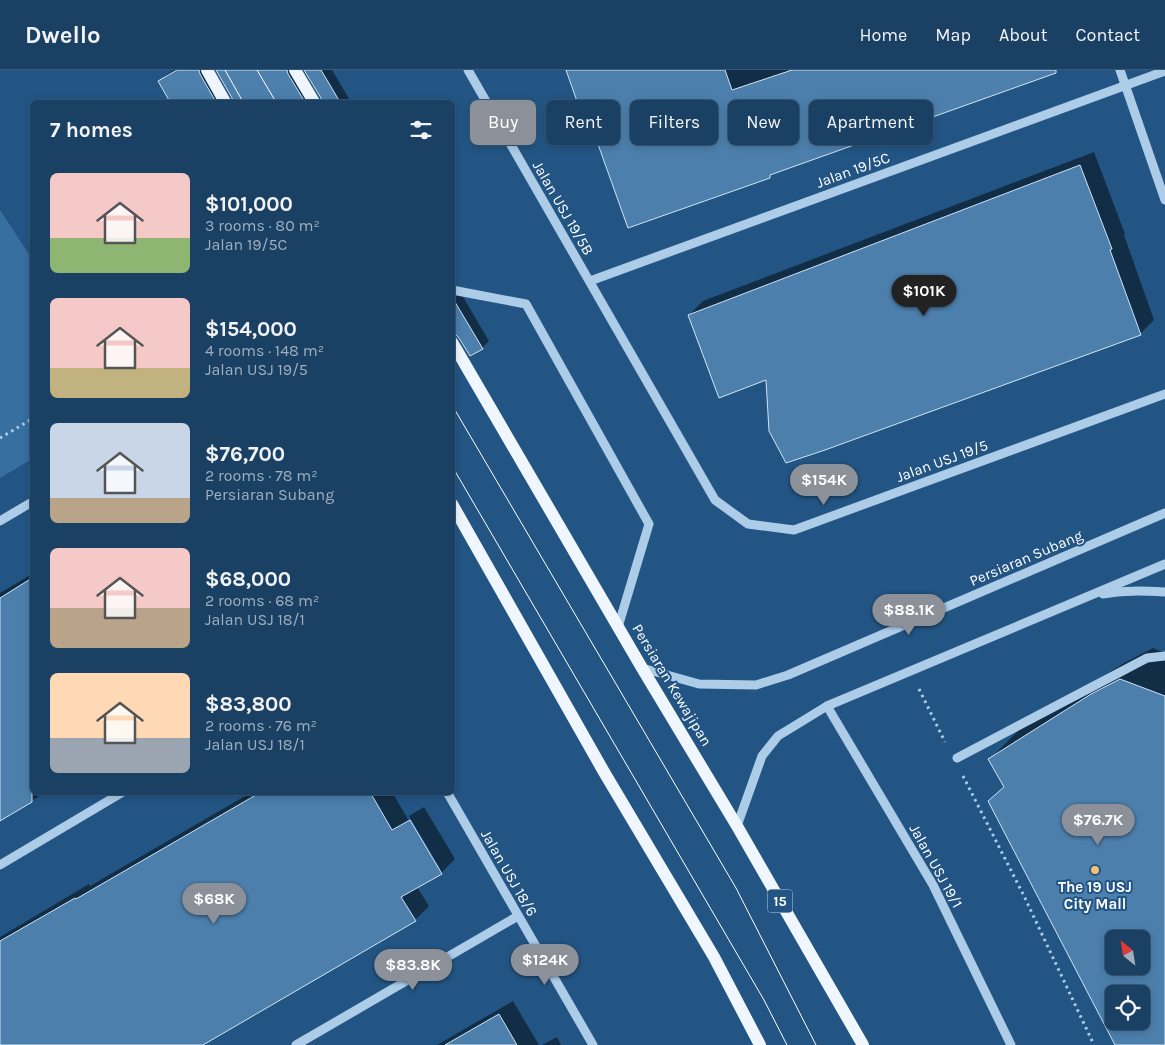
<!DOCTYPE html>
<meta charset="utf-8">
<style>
:root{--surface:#1a4063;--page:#274b6c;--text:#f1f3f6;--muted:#9fafbe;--line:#385978;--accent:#8c9099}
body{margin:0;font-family:Karla,sans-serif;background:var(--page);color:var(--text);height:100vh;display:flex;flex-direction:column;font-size:19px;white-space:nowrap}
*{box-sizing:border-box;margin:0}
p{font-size:16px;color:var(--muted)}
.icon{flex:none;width:28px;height:28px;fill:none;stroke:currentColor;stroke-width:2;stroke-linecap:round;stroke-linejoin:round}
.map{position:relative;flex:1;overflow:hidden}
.panel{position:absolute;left:30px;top:30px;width:425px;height:695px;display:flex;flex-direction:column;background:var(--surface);border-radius:8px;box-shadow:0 2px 8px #0003,0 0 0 1px var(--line)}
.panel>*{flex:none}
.hud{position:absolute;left:470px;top:30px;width:475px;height:45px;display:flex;gap:10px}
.needle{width:32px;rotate:330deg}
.tools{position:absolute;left:1105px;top:860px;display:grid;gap:10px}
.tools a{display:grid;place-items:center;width:45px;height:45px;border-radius:8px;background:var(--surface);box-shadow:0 2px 8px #0003,0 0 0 1px var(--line);font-size:25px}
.price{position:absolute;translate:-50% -42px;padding:0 11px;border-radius:18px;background:var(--accent);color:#fff;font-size:16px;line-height:32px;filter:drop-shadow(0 1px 2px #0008)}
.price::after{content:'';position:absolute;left:50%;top:30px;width:15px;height:11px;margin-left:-8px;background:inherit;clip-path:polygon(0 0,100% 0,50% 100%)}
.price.active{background:#222;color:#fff}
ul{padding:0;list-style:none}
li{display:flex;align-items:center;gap:15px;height:125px;padding:0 20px}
li span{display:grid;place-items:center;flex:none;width:140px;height:100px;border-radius:8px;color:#555}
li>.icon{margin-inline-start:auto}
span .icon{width:60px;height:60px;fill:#fffc;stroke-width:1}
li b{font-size:21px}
h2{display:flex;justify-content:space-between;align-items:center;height:60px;padding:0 20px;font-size:21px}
.chip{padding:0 18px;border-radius:8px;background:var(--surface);box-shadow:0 2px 8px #0003,0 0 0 1px var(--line);font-size:18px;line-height:45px}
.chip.active{background:var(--accent);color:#fff}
header{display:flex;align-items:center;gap:30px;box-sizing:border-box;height:70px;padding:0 25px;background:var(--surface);border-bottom:1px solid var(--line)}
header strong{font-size:24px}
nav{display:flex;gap:28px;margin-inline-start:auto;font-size:18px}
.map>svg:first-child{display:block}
.green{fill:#386fa1}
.shadow{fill:#0007;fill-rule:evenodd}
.building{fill:#4c7fac;stroke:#d0e4f6;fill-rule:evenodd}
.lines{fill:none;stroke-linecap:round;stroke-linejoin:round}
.path{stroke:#accce8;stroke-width:3;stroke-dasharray:2.5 4;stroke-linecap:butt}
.minor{stroke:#accce8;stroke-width:9}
.major{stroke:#eff6fe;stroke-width:12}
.tram{stroke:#fff;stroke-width:1}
.poi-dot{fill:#f3c270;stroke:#235584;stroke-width:2}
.labels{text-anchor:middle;stroke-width:4;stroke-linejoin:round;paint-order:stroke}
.shield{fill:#235584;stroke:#bdccda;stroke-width:1}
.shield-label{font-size:14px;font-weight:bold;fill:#fff}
.street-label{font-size:15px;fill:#fff;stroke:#235584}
.poi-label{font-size:15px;font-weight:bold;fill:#fff;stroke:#235584}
</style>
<header>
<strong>Dwello</strong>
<nav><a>Home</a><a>Map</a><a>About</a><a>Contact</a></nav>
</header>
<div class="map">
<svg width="1165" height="975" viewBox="0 0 1165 975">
<rect width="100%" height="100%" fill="#235584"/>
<polygon class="green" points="0,140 32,189 32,389 0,408"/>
<g class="shadow">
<polygon points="174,0 208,0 228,32 172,32 160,11 166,5"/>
<polygon points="217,0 296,0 319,32 233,32 234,28"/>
<polygon points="305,0 332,0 351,32 322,32 322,28"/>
<polygon points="568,0 1055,0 774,103 770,106 591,50"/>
<polygon points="1094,82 1125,164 1124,165 1154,250 1140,264 767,308 689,245 703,231"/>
<polygon points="452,209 453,215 455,218 459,220 489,271 482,278 456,264 452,264"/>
<polygon points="452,269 462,287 452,295"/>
<polygon points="32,504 32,722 51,722 47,725 45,723 0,749 0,523"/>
<path d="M1153 578 1165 583V975H1116L990 731 1005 716 990 689 1021 658 1124 593ZM1114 869H1141V896H1114ZM1114 924H1141V951H1114Z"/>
<polygon points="252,722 392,722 438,800 441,800 409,746 424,737 455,789 441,803 417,817 429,836 415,850 200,975 0,975 0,867 89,814 90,816"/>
<polygon points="513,931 539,975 437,975"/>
<polygon points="557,967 561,975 542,975"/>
</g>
<g class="building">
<polygon points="177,0 199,0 200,4 216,32 170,32 158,11"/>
<polygon points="216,0 287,0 288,4 305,32 233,32 232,28"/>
<polygon points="304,0 321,0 340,32 322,32 321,28"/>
<polygon points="566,0 725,0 732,20 792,0 1056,0 1056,3 770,105 770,108 628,158 590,52 585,54"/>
<polygon points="1080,95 1112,179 1110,180 1141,265 825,380 786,393 769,361 766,310 719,328 688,245"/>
<polygon points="452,227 483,279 470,286 459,268 456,265 452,264"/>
<polygon points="32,508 32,732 0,751 0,528"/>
<path d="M1120 609 1165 626V975H1115L988 731 1004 717 988 689 1091 624ZM1114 869H1141V896H1114ZM1114 924H1141V951H1114Z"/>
<polygon points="261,722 370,722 392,760 410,750 442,804 401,827 416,851 203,975 0,975 0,871 75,828 76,829"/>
<polygon points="499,944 517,975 445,975"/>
</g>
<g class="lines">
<g class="path">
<polyline points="0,368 32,349"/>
<polyline points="919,619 945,672"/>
<polyline points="963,706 1024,826 1094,975"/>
</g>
<g class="minor">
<polyline points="468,0 715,430 748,454 794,460 1165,324"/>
<polyline points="1120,0 1165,130"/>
<polyline points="590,211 1165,1"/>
<polyline points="452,220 526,234 649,454 618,557"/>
<polyline points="0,451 32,432"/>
<path d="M1103 524C1124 520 1144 521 1165 522"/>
<polyline points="642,598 699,614 756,615 788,605 1165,443"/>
<polyline points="827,636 933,815 1011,975"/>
<polyline points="957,688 1147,588 1165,586"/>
<polyline points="447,722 593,975"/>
<polyline points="737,756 762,686 778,666 827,636 1165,494"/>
<polyline points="0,795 123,722"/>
<polyline points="296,975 518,846"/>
</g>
<g class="major">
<polyline points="207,0 225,32"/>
<polyline points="295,0 314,32"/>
<polyline points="452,272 642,598 737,756 863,975"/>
<polyline points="452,434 604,702 714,887 760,975"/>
</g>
<g class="tram">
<polyline points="225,0 243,32"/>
<polyline points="257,0 276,32"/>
<polyline points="452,335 736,818 816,975"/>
<polyline points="452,396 764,930 787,975"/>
</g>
</g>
<circle class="poi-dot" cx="1095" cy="800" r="5"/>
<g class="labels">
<rect class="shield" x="767.5" y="819.5" width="25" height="23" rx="4"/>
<g class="shield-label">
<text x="780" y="836">15</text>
</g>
<g class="street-label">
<text transform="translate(853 100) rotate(-20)" y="5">Jalan 19/5C</text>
<text transform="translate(563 138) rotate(60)" y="5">Jalan USJ 19/5B</text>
<text transform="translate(942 391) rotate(-20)" y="5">Jalan USJ 19/5</text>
<text transform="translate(1026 488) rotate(-23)" y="5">Persiaran Subang</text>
<text transform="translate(672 615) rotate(59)" y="5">Persiaran Kewajipan</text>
<text transform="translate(936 796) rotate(61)" y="5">Jalan USJ 19/1</text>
<text transform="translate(509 803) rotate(60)" y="5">Jalan USJ 18/6</text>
</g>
<g class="poi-label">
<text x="1095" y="822">The 19 USJ<tspan x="1095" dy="17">City Mall</tspan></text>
</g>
</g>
</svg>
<div class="tools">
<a><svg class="needle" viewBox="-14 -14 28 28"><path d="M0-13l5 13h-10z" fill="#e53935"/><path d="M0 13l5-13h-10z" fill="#9fafbe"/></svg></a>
<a><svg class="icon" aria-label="locate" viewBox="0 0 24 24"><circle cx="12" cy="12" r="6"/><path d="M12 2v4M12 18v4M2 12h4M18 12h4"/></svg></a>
</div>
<b class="price active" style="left:924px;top:247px">$101K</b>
<b class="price" style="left:824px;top:436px">$154K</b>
<b class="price" style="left:909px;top:566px">$88.1K</b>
<b class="price" style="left:1098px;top:776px">$76.7K</b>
<b class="price" style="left:214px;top:855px">$68K</b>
<b class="price" style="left:545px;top:916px">$124K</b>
<b class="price" style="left:413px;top:921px">$83.8K</b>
<div class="hud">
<a class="chip active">Buy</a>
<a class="chip">Rent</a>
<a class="chip">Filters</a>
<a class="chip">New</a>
<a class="chip">Apartment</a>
</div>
<section class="panel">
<h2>7 homes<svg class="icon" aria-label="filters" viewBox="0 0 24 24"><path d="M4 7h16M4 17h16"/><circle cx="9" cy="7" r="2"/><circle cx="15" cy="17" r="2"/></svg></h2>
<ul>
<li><span style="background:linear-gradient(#f6c9c9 65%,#8fb573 0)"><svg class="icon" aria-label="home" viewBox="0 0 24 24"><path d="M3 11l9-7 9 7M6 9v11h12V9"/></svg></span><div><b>$101,000</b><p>3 rooms · 80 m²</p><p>Jalan 19/5C</p></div></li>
<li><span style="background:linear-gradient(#f6c9c9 70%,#c2b280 0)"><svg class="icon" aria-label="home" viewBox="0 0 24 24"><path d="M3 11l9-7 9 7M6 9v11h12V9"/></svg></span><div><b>$154,000</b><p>4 rooms · 148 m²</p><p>Jalan USJ 19/5</p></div></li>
<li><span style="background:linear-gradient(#c9d6e8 75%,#b9a48a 0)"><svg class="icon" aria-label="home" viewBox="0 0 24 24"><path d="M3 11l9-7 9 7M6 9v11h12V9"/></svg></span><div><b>$76,700</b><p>2 rooms · 78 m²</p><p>Persiaran Subang</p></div></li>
<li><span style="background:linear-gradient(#f6c9c9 60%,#b9a48a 0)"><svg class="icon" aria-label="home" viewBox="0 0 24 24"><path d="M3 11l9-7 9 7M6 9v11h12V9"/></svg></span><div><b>$68,000</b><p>2 rooms · 68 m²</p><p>Jalan USJ 18/1</p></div></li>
<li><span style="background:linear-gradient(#ffd9b3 65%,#9aa5b1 0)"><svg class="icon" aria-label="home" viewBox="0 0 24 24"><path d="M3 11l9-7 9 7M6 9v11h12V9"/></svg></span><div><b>$83,800</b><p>2 rooms · 76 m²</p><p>Jalan USJ 18/1</p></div></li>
</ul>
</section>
</div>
